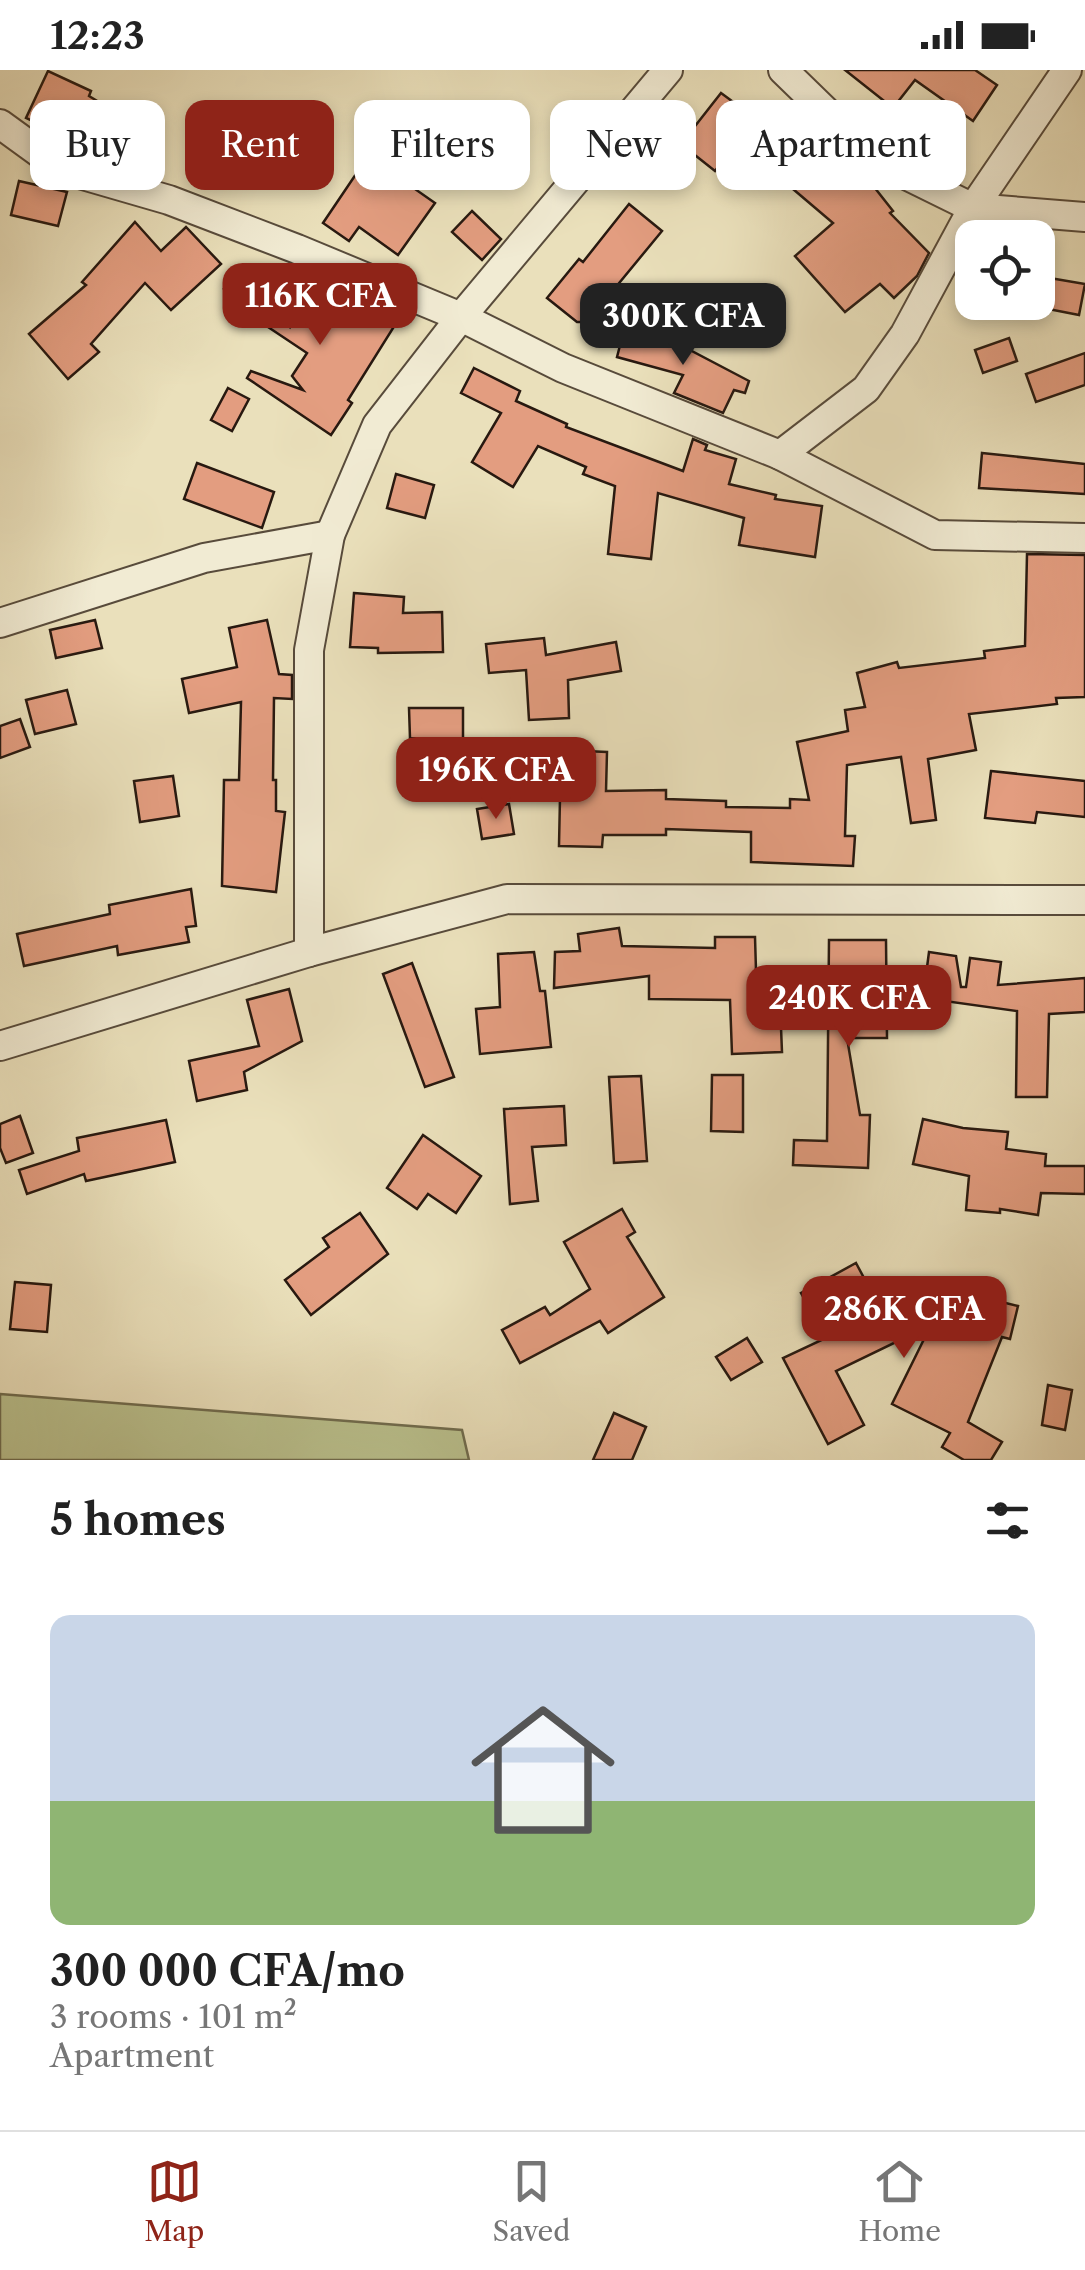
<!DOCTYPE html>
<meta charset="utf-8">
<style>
:root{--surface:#fff;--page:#f6f6f6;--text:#222;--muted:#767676;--line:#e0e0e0;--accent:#8f2418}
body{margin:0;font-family:"Libre Caslon Text",serif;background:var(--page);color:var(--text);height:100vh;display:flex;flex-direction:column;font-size:38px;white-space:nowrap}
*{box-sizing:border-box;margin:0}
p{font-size:32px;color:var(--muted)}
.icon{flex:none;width:55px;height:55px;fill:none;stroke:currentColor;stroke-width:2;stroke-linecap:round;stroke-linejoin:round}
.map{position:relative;height:1390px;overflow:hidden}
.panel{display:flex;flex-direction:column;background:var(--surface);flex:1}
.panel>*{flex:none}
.guide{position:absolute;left:30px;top:30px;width:1025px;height:90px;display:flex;gap:20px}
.buttons{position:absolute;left:955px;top:150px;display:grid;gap:20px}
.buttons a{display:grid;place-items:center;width:100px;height:100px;border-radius:20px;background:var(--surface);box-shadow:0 5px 15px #0003;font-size:50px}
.price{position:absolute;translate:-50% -85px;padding:0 22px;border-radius:20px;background:var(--accent);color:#fff;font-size:32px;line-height:65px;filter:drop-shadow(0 2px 5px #0008)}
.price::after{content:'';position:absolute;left:50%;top:60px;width:30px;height:22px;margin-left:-15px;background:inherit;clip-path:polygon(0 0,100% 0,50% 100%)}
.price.on{background:#222;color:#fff}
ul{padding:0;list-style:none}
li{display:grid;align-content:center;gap:20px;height:530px;padding:0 50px}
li+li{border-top:2px solid var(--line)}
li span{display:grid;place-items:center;height:310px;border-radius:20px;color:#555}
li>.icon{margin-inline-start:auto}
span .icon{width:180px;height:180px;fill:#fffc;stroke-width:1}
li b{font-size:42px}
h2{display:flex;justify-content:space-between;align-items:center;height:120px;padding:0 50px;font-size:42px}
.pill{padding:0 35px;border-radius:20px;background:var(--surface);box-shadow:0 5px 15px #0003;font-size:35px;line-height:90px}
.pill.on{background:var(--accent);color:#fff}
.status{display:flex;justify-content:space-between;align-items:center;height:70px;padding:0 50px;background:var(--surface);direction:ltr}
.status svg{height:28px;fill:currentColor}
.tabs{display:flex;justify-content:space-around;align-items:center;height:140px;border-top:2px solid var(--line);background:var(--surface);font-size:28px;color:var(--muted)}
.tabs a{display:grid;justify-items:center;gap:5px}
.tabs .on{color:var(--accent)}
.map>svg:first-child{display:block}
.green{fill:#bac18e;stroke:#716d4f;stroke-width:2.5}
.building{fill:#e39d80;stroke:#281910;stroke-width:2.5}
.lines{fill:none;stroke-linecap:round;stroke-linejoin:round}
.minor-casing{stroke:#584b3b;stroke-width:32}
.minor{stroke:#f1ebd3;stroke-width:28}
</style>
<div class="status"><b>12:23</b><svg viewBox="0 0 49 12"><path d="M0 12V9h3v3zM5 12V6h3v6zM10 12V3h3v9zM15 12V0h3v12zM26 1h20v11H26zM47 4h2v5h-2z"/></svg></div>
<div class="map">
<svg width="1085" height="1390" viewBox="0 0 1085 1390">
<rect width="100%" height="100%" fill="#eae0bb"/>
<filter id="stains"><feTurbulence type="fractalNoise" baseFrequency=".002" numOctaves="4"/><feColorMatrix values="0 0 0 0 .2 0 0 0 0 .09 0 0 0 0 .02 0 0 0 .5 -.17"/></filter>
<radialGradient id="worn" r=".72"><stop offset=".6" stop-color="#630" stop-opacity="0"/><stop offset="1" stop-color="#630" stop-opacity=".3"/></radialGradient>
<polygon class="green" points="0,1324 462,1360 469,1390 0,1390"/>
<g class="building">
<polygon points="845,0 975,0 997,15 973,51 915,10 893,38"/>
<polygon points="48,1 91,21 89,26 145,60 132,81 107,66 96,88 75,77 75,71 26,48"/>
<polygon points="721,23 755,48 715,101 681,74"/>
<polygon points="293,52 319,76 292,106 266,83"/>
<polygon points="381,67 408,86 395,105 435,133 398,185 359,157 349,171 323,153"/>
<polygon points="802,67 858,115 867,108 893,141 890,143 929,183 917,206 894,228 880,214 845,242 795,186 833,153 773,102"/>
<polygon points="19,111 67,122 58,156 11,145"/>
<polygon points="629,134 662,161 587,252 577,252 547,228 579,189 583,192"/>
<polygon points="472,141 501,169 482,190 452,162"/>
<polygon points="135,152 161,181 186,157 221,194 171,240 145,213 91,274 99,282 68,309 29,264 86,215 82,212"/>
<polygon points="246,202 290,257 315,214 360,239 368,227 400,247 348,330 352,333 331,365 247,308 251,301 303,320 292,306 307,283 256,249 250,253 224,219"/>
<polygon points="1038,206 1085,214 1079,245 1038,237"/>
<polygon points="625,256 665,267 749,311 745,323 734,320 723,343 674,323 683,305 617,287"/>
<polygon points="1009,268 1017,291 983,303 975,280"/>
<polygon points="1085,283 1085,315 1036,332 1026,304"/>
<polygon points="474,298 520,321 516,331 567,354 566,357 683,401 693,369 707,375 705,380 736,389 729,414 776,425 775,429 822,436 815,487 739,475 744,448 658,423 651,489 608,484 615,416 583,404 586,397 538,376 513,417 472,392 501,343 461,323"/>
<polygon points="228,318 249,329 232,361 211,350"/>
<polygon points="982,383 1085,394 1085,424 979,418"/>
<polygon points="197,393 274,422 262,458 184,429"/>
<polygon points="396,404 434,415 425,448 387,438"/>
<polygon points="1027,484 1085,485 1085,627 1056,628 1057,634 969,644 976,680 928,689 936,750 911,753 901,687 847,695 845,766 855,766 853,796 751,792 751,762 666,759 666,765 603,765 602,777 559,776 561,680 607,682 606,721 666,720 666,729 726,731 726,737 790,738 790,729 809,730 797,672 848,661 845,640 865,637 857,603 897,592 899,598 985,588 984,581 1025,576"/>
<polygon points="354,523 404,527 403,543 442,542 443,582 378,583 378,578 350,577"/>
<polygon points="95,550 102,578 56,588 50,560"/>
<polygon points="267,550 279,604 292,605 292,629 274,628 273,710 276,710 276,741 285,742 276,822 222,816 224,710 239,710 241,632 189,643 182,609 237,597 229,558"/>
<polygon points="544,568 546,585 616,572 621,601 568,610 569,648 529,650 526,600 489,603 486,574"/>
<polygon points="67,620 76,654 35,664 26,630"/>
<polygon points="409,638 463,638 463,669 410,668"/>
<polygon points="20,649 30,677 0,688 0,656"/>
<polygon points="991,701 1085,711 1085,747 1037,742 1035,753 985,748"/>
<polygon points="173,706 179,746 140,752 134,711"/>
<polygon points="509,734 514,764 482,769 477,739"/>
<polygon points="191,819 196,856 186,857 189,872 118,885 117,876 24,896 17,864 110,844 109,835"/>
<polygon points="619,858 622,876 715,878 715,867 755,867 757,934 780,933 782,982 732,984 730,930 649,929 649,906 554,918 555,882 580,881 578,864"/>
<polygon points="829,870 886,870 887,968 847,968 860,1045 870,1045 868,1098 793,1095 794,1070 827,1071"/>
<polygon points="534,882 540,921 545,921 551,977 480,984 476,939 500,937 498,884"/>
<polygon points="929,882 956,886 961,917 966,917 970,888 1001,892 998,915 1085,908 1085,942 1049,944 1047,1027 1016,1027 1017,941 923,928"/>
<polygon points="412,893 454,1007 425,1017 383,904"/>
<polygon points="289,919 302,971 244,1002 247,1020 197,1031 189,991 259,976 247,930"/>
<polygon points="712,1005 743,1005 743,1062 711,1061"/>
<polygon points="641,1006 647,1091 614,1093 609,1007"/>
<polygon points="564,1036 566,1075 532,1077 538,1131 510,1134 504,1039"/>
<polygon points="20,1046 33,1083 6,1093 0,1078 0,1054"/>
<polygon points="923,1049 963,1058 1008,1062 1006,1079 1046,1084 1045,1096 1085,1096 1085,1124 1041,1123 1038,1145 1000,1139 1000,1143 966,1140 969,1106 913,1094"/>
<polygon points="166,1050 175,1092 86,1111 84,1104 27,1124 19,1100 79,1081 77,1068"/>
<polygon points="423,1065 481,1106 456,1143 428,1124 417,1139 387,1118"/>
<polygon points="622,1139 635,1162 627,1167 664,1227 608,1263 600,1251 520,1293 502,1260 545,1237 550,1245 590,1219 564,1172"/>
<polygon points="360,1143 388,1184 311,1245 285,1210 329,1177 323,1168"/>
<polygon points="856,1193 864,1208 862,1247 888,1251 954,1234 957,1221 1018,1236 1010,1269 1002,1267 968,1352 1002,1372 991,1390 964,1390 942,1377 950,1363 892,1334 931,1255 836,1301 864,1355 828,1374 783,1288 826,1268 801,1223"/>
<polygon points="15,1212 51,1215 47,1262 10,1259"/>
<polygon points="747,1268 762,1292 731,1310 716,1287"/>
<polygon points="1048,1315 1072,1320 1065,1360 1042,1355"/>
<polygon points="614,1343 646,1357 632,1390 593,1390"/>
</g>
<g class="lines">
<defs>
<g id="minor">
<polyline points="783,0 853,68 906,105 973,138 1085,147"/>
<polyline points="0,54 62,99 169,130 297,179 461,247 563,298 780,385 935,465 1085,468"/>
<polyline points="780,385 866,319 905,264 973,138 1067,0"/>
<polyline points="0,553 204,488 330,465"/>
<polyline points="309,882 309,580 330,465 377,355 461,247 668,0"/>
<polyline points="0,976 309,882 507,829 1085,830"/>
</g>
</defs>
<use href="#minor" class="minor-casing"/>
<use href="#minor" class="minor"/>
</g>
<rect width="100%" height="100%" filter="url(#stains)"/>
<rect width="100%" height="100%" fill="url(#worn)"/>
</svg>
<div class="buttons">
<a><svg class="icon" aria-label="locate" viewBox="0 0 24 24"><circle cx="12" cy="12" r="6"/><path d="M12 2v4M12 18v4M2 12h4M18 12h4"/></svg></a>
</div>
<b class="price" style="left:320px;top:278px">116K CFA</b>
<b class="price on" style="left:683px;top:298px">300K CFA</b>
<b class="price" style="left:496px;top:752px">196K CFA</b>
<b class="price" style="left:849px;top:980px">240K CFA</b>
<b class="price" style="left:904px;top:1291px">286K CFA</b>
<div class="guide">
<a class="pill">Buy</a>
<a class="pill on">Rent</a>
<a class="pill">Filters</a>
<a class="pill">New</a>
<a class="pill">Apartment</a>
</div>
</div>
<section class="panel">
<h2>5 homes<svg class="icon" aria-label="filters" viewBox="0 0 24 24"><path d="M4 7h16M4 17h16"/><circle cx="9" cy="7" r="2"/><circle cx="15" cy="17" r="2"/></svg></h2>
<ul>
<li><span style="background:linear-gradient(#c9d6e8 60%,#8fb573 0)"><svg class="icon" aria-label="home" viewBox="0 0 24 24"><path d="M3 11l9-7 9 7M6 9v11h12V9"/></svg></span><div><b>300 000 CFA/mo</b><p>3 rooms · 101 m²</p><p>Apartment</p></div></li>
</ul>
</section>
<nav class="tabs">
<a class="on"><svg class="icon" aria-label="map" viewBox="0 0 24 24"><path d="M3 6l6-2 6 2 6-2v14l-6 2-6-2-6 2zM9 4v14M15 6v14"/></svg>Map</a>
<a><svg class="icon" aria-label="saved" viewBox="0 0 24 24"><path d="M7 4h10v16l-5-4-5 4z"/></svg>Saved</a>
<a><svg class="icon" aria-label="home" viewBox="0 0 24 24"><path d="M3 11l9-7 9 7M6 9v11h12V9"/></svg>Home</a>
</nav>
